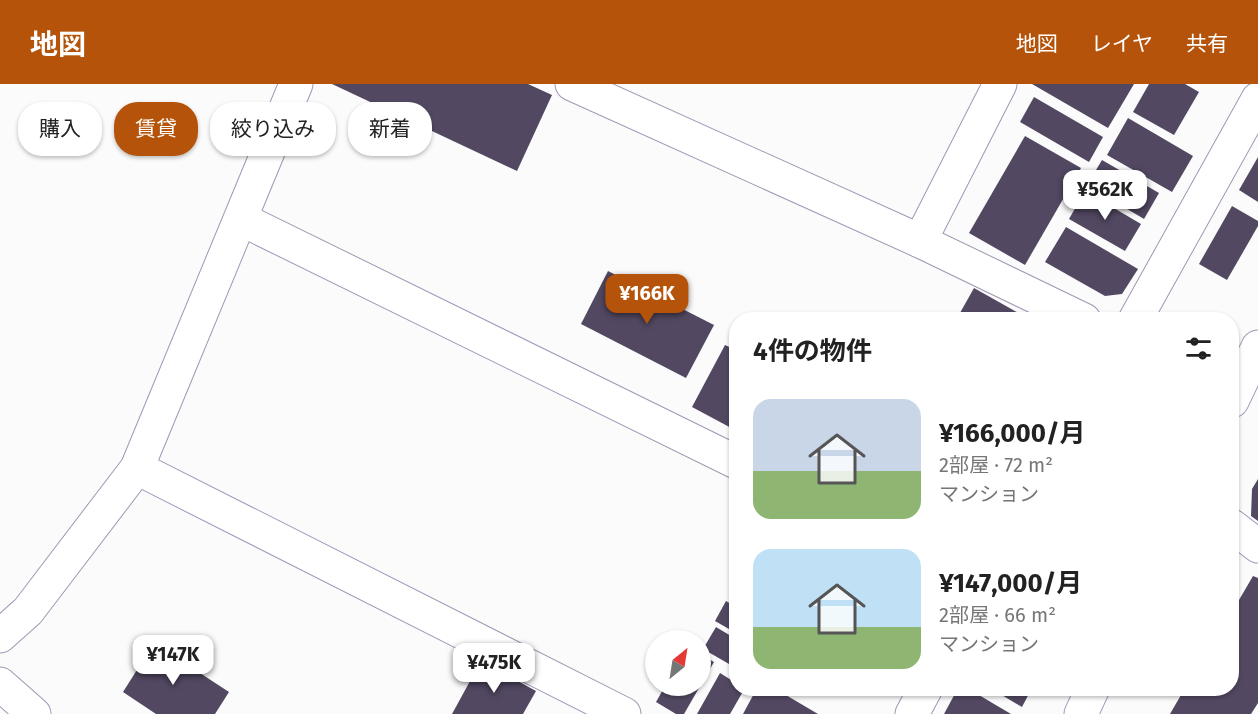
<!DOCTYPE html>
<html lang="ja">
<meta charset="utf-8">
<style>
:root{--surface:#fff;--page:#f2f2f2;--text:#222;--muted:#767676;--accent:#b45309}
body{margin:0;font-family:"Fira Sans","Noto Sans JP",sans-serif;background:var(--page);color:var(--text);height:100vh;display:flex;flex-direction:column;font-size:22px;white-space:nowrap}
*{box-sizing:border-box;margin:0}
p{font-size:20px;color:var(--muted)}
.icon{flex:none;width:33px;height:33px;fill:none;stroke:currentColor;stroke-width:2;stroke-linecap:round;stroke-linejoin:round}
.map{position:relative;flex:1;overflow:hidden}
.drawer{position:absolute;left:729px;top:228px;width:510px;height:384px;display:flex;flex-direction:column;background:var(--surface);border-radius:24px;box-shadow:0 2px 4px #0004}
.drawer>*{flex:none}
.hud{position:absolute;left:18px;top:18px;width:570px;height:54px;display:flex;gap:12px}
.needle{width:39px;rotate:30deg}
.fabs{position:absolute;left:645px;top:546px;display:grid;gap:12px}
.fabs a{display:grid;place-items:center;width:66px;height:66px;border-radius:50%;background:var(--surface);box-shadow:0 2px 4px #0004;font-size:30px}
.price{position:absolute;translate:-50% -51px;padding:0 14px;border-radius:12px;background:#fff;color:#222;font-size:20px;line-height:39px;filter:drop-shadow(0 2px 3px #0008)}
.price::after{content:'';position:absolute;left:50%;top:36px;width:18px;height:14px;margin-left:-9px;background:inherit;clip-path:polygon(0 0,100% 0,50% 100%)}
.price.current{background:var(--accent);color:#fff}
ul{padding:0;list-style:none}
li{display:flex;align-items:center;gap:18px;height:150px;padding:0 24px}
li span{display:grid;place-items:center;flex:none;width:168px;height:120px;border-radius:18px;color:#555}
li>.icon{margin-inline-start:auto}
span .icon{width:72px;height:72px;fill:#fffc;stroke-width:1}
li b{font-size:26px}
h2{display:flex;justify-content:space-between;align-items:center;height:72px;padding:0 24px;font-size:26px}
.chip{padding:0 21px;border-radius:24px;background:var(--surface);box-shadow:0 2px 4px #0004;font-size:21px;line-height:54px}
.chip.current{background:var(--accent);color:#fff}
header{display:flex;align-items:center;gap:36px;box-sizing:border-box;height:84px;padding:0 30px;background:var(--accent);color:#fff}
header strong{font-size:28px}
nav{display:flex;gap:33px;margin-inline-start:auto;font-size:21px}
.map>svg:first-child{display:block}
.building{fill:#524862}
.lines{fill:none;stroke-linecap:round;stroke-linejoin:round}
.minor-casing{stroke:#a197b4;stroke-width:35}
.primary-casing{stroke:#a197b4;stroke-width:35}
.minor{stroke:#fff;stroke-width:33}
.primary{stroke:#fff;stroke-width:33}
</style>
<header>
<strong>地図</strong>
<nav><a>地図</a><a>レイヤ</a><a>共有</a></nav>
</header>
<div class="map">
<svg width="1258" height="630" viewBox="0 0 1258 630">
<rect width="100%" height="100%" fill="#fbfbfb"/>
<g class="building">
<polygon points="332,0 528,0 552,11 517,87"/>
<polygon points="1032,0 1134,0 1108,44"/>
<polygon points="1149,0 1185,0 1199,8 1174,51 1133,28"/>
<polygon points="1034,13 1103,53 1089,78 1020,38"/>
<polygon points="1128,34 1193,72 1172,108 1107,71"/>
<polygon points="1025,52 1081,84 1025,181 969,149"/>
<polygon points="1258,73 1258,118 1239,106"/>
<polygon points="1102,76 1159,109 1144,135 1087,101"/>
<polygon points="1085,107 1141,140 1125,167 1069,135"/>
<polygon points="1232,122 1258,137 1258,142 1227,196 1199,180"/>
<polygon points="1066,143 1138,185 1122,210 1105,212 1045,178"/>
<polygon points="608,187 714,241 686,294 581,240"/>
<polygon points="974,204 1022,231 1020,236 956,236"/>
<polygon points="725,261 736,266 735,346 692,323"/>
<polygon points="1258,395 1258,437 1251,432 1252,405"/>
<polygon points="1253,492 1258,494 1258,619 1251,630 1170,630 1185,604 1232,604 1232,528"/>
<polygon points="726,517 736,523 736,549 715,537"/>
<polygon points="716,543 736,555 736,584 703,565"/>
<polygon points="154,559 229,608 215,630 156,630 123,608"/>
<polygon points="700,570 714,578 684,630 676,630 656,618 665,602 700,602"/>
<polygon points="481,577 536,607 523,630 452,630"/>
<polygon points="720,589 736,599 736,604 745,604 730,630 697,630"/>
<polygon points="757,604 774,604 818,630 743,630"/>
<polygon points="958,604 967,604 1011,630 944,630"/>
<polygon points="990,604 1032,604 1022,623"/>
</g>
<g class="lines">
<defs>
<g id="minor">
<polyline points="572,0 920,157 1084,236"/>
<polyline points="241,135 736,378"/>
<polyline points="920,157 1000,0"/>
<polyline points="1135,236 1258,15"/>
<polyline points="137,384 624,630"/>
<polyline points="1232,442 1258,462"/>
<polyline points="0,552 28,527 137,384 296,0"/>
<polyline points="0,600 34,630"/>
<polyline points="912,630 926,604"/>
</g>
<g id="primary">
<polyline points="1232,317 1258,263"/>
<polyline points="1081,630 1093,604"/>
</g>
</defs>
<use href="#minor" class="minor-casing"/>
<use href="#primary" class="primary-casing"/>
<use href="#minor" class="minor"/>
<use href="#primary" class="primary"/>
</g>
</svg>
<div class="fabs">
<a><svg class="needle" viewBox="-14 -14 28 28"><path d="M0-13l5 13h-10z" fill="#e53935"/><path d="M0 13l5-13h-10z" fill="#767676"/></svg></a>
</div>
<b class="price" style="left:1105px;top:137px">¥562K</b>
<b class="price current" style="left:647px;top:241px">¥166K</b>
<b class="price" style="left:173px;top:602px">¥147K</b>
<b class="price" style="left:494px;top:610px">¥475K</b>
<div class="hud">
<a class="chip">購入</a>
<a class="chip current">賃貸</a>
<a class="chip">絞り込み</a>
<a class="chip">新着</a>
</div>
<section class="drawer">
<h2>4件の物件<svg class="icon" aria-label="filters" viewBox="0 0 24 24"><path d="M4 7h16M4 17h16"/><circle cx="9" cy="7" r="2"/><circle cx="15" cy="17" r="2"/></svg></h2>
<ul>
<li><span style="background:linear-gradient(#c9d6e8 60%,#8fb573 0)"><svg class="icon" aria-label="home" viewBox="0 0 24 24"><path d="M3 11l9-7 9 7M6 9v11h12V9"/></svg></span><div><b>¥166,000/月</b><p>2部屋 · 72 m²</p><p>マンション</p></div></li>
<li><span style="background:linear-gradient(#bfe0f5 65%,#8fb573 0)"><svg class="icon" aria-label="home" viewBox="0 0 24 24"><path d="M3 11l9-7 9 7M6 9v11h12V9"/></svg></span><div><b>¥147,000/月</b><p>2部屋 · 66 m²</p><p>マンション</p></div></li>
</ul>
</section>
</div>
